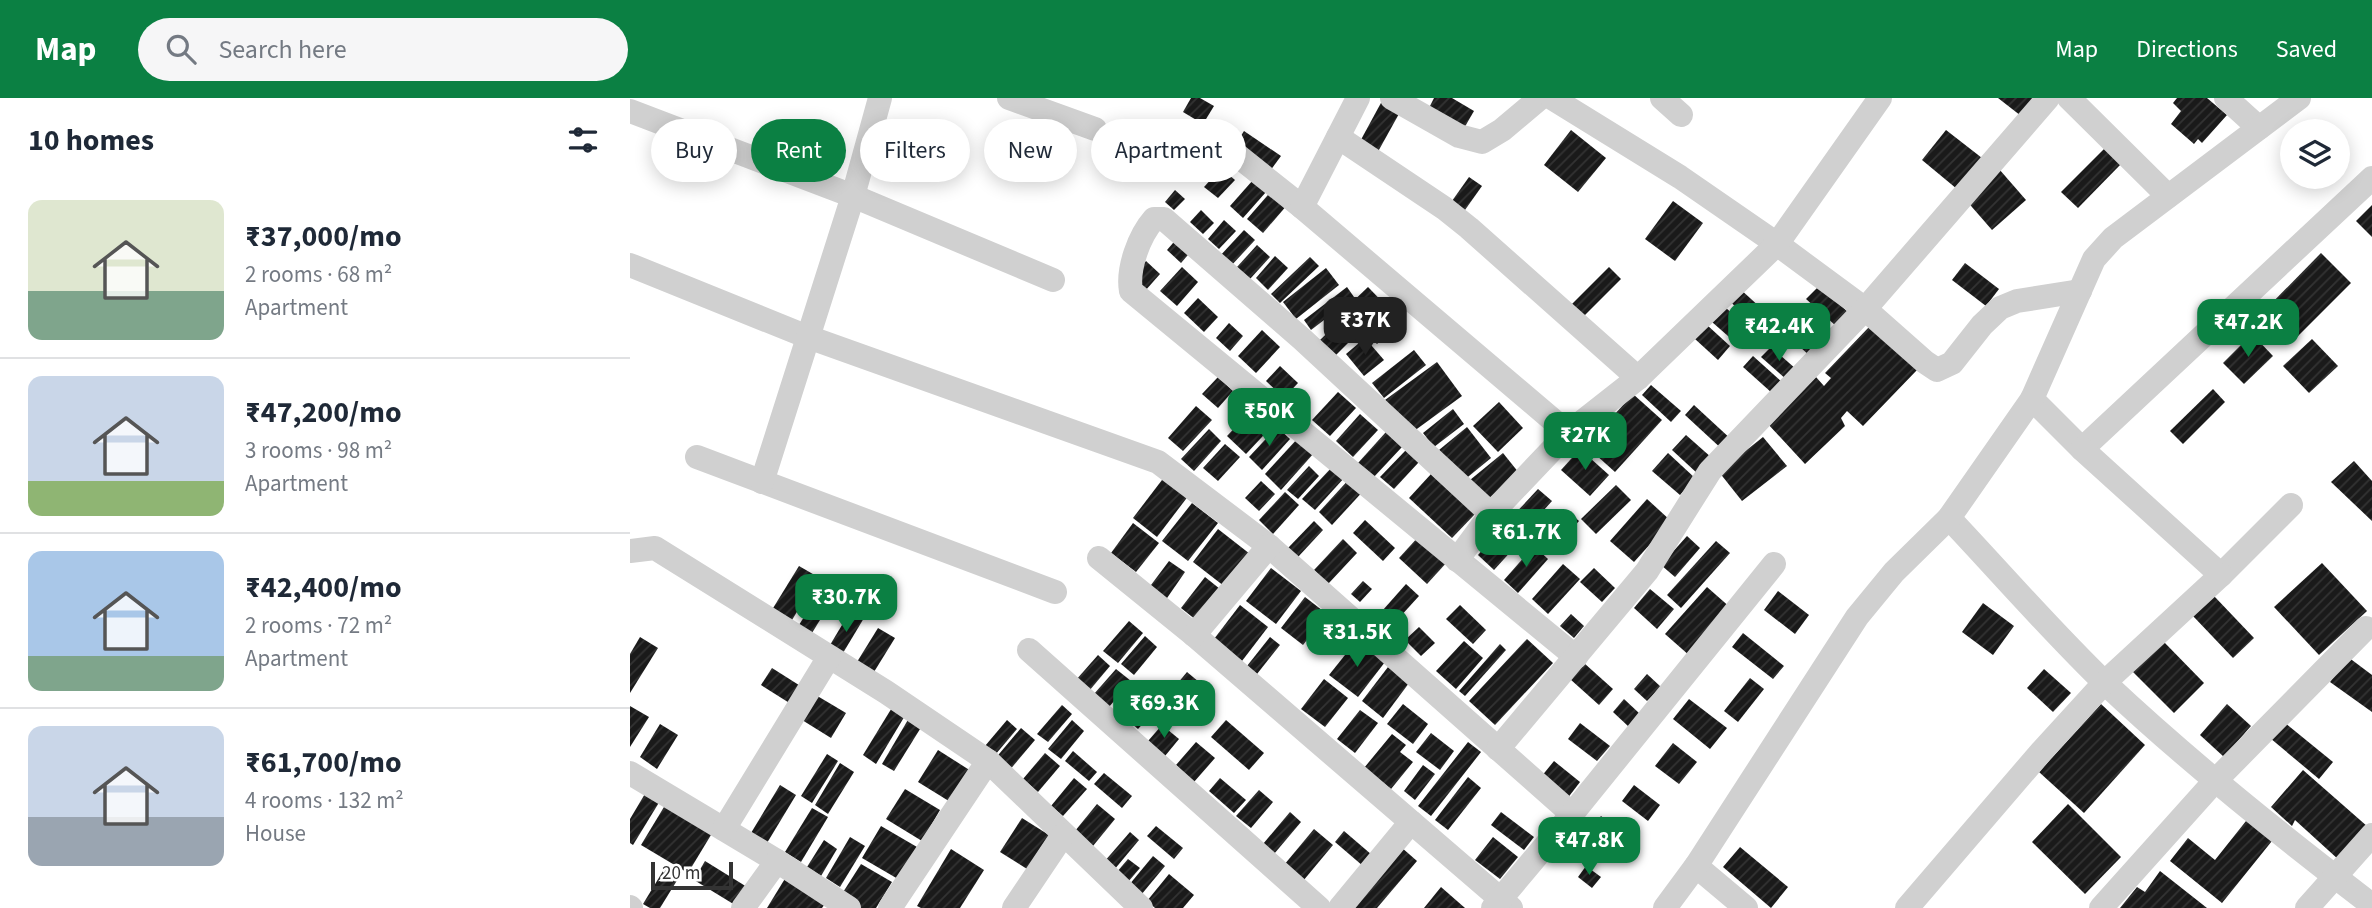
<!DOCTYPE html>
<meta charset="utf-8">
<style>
:root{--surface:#fff;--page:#f6f6f7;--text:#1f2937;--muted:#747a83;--line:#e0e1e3;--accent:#0b8043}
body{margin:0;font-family:"Source Sans 3",sans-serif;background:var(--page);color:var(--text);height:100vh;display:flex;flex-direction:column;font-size:26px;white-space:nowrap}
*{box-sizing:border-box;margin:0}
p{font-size:23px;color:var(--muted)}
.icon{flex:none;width:38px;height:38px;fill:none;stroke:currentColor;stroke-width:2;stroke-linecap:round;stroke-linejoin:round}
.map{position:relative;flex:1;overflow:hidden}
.side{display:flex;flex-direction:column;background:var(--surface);width:630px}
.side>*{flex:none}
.guide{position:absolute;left:21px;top:21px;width:665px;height:63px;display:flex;gap:14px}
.buttons{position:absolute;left:1650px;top:21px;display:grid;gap:14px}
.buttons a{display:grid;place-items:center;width:70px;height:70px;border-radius:50%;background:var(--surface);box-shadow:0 4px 18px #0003;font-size:35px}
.scale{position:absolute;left:21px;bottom:18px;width:82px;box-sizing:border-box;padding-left:7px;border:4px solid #333;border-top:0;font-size:19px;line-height:24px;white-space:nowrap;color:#333;-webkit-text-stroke:5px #fff;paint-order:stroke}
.price{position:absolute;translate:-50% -60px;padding:0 16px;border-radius:14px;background:var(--accent);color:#fff;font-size:23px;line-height:46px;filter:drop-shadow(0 2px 4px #0008)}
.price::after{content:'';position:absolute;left:50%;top:42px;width:21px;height:16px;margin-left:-10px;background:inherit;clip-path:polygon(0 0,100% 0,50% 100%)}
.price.on{background:#222;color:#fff}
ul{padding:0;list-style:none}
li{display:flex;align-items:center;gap:21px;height:175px;padding:0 28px}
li+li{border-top:2px solid var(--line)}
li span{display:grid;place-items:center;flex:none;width:196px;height:140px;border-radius:14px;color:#555}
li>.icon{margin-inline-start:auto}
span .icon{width:84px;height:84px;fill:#fffc;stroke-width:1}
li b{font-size:30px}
h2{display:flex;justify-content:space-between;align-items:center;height:84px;padding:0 28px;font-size:30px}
.tag{padding:0 24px;border-radius:32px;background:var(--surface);box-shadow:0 4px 18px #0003;font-size:24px;line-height:63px}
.tag.on{background:var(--accent);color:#fff}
header{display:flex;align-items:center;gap:42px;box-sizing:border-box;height:98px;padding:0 35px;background:var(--accent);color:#fff}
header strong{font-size:33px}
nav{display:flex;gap:38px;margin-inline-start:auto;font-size:24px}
.search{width:490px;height:63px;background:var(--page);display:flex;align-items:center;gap:18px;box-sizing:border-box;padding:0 24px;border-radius:38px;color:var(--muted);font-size:26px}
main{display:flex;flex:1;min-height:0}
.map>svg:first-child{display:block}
.building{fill:url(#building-hatch)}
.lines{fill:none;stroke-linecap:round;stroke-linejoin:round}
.street{stroke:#d0d0d0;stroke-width:24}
</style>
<header>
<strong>Map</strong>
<div class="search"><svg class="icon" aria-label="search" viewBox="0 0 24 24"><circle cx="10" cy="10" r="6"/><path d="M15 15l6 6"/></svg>Search here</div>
<nav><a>Map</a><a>Directions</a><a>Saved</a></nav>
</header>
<main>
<section class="side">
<h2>10 homes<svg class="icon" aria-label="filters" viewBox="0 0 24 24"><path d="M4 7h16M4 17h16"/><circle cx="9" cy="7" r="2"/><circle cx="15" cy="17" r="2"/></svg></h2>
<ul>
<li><span style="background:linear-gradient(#dfe7d0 65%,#7fa58c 0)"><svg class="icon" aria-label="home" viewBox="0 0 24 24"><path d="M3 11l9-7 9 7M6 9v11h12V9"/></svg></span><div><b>₹37,000/mo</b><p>2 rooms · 68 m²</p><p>Apartment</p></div></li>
<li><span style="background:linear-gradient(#c9d6e8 75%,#8fb573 0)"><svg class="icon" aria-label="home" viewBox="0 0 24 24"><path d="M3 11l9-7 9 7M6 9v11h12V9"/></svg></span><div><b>₹47,200/mo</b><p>3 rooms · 98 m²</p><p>Apartment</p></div></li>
<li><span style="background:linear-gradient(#a9c7e8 75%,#7fa58c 0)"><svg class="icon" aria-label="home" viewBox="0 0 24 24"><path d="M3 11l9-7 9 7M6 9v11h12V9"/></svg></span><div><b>₹42,400/mo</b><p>2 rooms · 72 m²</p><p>Apartment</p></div></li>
<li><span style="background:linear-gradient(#c9d6e8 65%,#9aa5b1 0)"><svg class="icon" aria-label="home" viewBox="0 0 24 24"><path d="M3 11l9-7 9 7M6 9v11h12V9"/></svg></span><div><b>₹61,700/mo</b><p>4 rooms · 132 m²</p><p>House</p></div></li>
</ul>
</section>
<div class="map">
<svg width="1742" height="810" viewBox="0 0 1742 810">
<defs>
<pattern id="building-hatch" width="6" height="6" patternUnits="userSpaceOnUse" patternTransform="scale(1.75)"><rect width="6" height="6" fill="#1a1a1a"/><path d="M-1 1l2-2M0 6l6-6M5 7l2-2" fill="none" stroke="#333"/></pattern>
</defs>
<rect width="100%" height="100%" fill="#fff"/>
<g class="building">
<polygon points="561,0 570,0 584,8 573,26 553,14"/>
<polygon points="804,0 822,0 844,13 833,32 798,12"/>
<polygon points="1368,0 1412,0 1395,21"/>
<polygon points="1547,0 1577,0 1597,17 1572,45 1568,41 1564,46 1541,26 1551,13 1543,5"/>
<polygon points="752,3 770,14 745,59 727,49"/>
<polygon points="941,32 976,60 948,94 914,67"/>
<polygon points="1316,32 1352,60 1327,91 1292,62"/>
<polygon points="614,33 651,58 640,73 604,49"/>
<polygon points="555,36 565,45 549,64 538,55"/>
<polygon points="578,44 591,56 569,81 556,70"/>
<polygon points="1476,49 1492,65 1448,110 1431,94"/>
<polygon points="591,70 605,82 588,100 574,89"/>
<polygon points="1369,71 1396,102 1362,132 1335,101"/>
<polygon points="839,79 852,88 830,119 817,110"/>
<polygon points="623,82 636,94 613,120 600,108"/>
<polygon points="643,91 658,106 633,135 617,121"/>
<polygon points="545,92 555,101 544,112 535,104"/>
<polygon points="1043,103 1073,125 1045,163 1015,141"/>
<polygon points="1742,107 1742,139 1726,123"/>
<polygon points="571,112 584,125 573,136 560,124"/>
<polygon points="594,122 606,133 589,151 578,141"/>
<polygon points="614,132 625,142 600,169 589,159"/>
<polygon points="549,138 563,151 551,165 537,152"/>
<polygon points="627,147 640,159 620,181 607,169"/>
<polygon points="1691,155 1721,185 1666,240 1637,210"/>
<polygon points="645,158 658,170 638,192 626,180"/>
<polygon points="680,159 689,168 650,205 641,196"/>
<polygon points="516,163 530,176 515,193 501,179"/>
<polygon points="1335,165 1369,191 1356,208 1322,182"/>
<polygon points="552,169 568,184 547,208 530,193"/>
<polygon points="979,169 991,181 954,218 942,206"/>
<polygon points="696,170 709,187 666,221 653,204"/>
<polygon points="1189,188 1218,214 1206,228 1176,201"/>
<polygon points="717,189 724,199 681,232 674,222"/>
<polygon points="738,189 771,223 747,246 714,212"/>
<polygon points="1109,190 1132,211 1121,222 1098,202"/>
<polygon points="568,200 588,219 574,234 554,215"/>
<polygon points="1173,206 1202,232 1194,242 1165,215"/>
<polygon points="1095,209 1118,230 1106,245 1082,224"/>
<polygon points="1159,218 1190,246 1180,258 1149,230"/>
<polygon points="712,221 727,236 706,257 690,242"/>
<polygon points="599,225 613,238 600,253 586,240"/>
<polygon points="1077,227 1100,248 1088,262 1065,241"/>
<polygon points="1240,228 1287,272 1233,328 1217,313 1211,320 1215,328 1175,366 1137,325 1186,279 1194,288 1201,280 1195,275"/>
<polygon points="632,232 650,249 626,275 608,258"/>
<polygon points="1622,236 1643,258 1614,286 1593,265"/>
<polygon points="735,240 754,262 734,278 716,256"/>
<polygon points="1682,241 1708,268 1679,295 1653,268"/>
<polygon points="1141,249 1166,271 1157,282 1131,259"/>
<polygon points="784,252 796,267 754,300 742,285"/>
<polygon points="1123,258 1152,284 1142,295 1113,269"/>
<polygon points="807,264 832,298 780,336 755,302"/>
<polygon points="650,268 668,285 654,300 636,283"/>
<polygon points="588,279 603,293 588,310 572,296"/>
<polygon points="1021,287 1051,313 1041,324 1012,297"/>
<polygon points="1583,291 1595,304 1553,346 1540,333"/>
<polygon points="708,294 726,310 700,338 682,322"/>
<polygon points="1003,296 1032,322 985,374 956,348"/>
<polygon points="869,304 893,330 868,354 843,328"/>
<polygon points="628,305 647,323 616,356 597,338"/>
<polygon points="1064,307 1103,343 1094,353 1055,317"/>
<polygon points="566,308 582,322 553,353 538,340"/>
<polygon points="823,311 834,326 804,349 793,335"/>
<polygon points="730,316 748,332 723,359 706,343"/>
<polygon points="647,329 660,341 632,372 619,359"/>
<polygon points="837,329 861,360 833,383 809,352"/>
<polygon points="579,331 591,343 564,373 551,361"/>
<polygon points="756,334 772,349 743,380 728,365"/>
<polygon points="1056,337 1082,360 1068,376 1042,352"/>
<polygon points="1133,339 1157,368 1112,403 1089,374"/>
<polygon points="668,340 684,355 651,392 635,376"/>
<polygon points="595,346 610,359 588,383 573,370"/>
<polygon points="950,351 979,377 960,398 931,372"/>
<polygon points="776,352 789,364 764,391 750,379"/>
<polygon points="873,355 889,375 857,402 840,382"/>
<polygon points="1038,355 1065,380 1050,397 1022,373"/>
<polygon points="1724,363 1742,383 1742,423 1701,384"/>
<polygon points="679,368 689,378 668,401 657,392"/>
<polygon points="703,368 715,379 685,412 672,401"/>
<polygon points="801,376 845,416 822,440 779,400"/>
<polygon points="535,378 559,397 527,439 503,420"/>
<polygon points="722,378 736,390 702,427 689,414"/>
<polygon points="631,383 645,396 629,413 615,400"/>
<polygon points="986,387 1001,402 966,436 951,421"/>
<polygon points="908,391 922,403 895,433 881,420"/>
<polygon points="655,394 669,407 643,436 629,422"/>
<polygon points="1017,401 1041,423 1004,464 980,443"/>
<polygon points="562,405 588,425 558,463 532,443"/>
<polygon points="939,414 949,423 921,455 911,446"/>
<polygon points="735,422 765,450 753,463 723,435"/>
<polygon points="684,423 693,432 668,459 658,450"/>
<polygon points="877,424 894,439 864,472 848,457"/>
<polygon points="503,425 529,445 506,474 481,455"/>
<polygon points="588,431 620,456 594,488 563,464"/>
<polygon points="790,437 818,463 797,486 769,460"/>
<polygon points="1057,438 1070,450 1045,479 1031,467"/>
<polygon points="713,441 727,455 698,486 684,472"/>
<polygon points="1086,443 1100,455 1051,510 1037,497"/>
<polygon points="904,448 918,461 888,495 874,482"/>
<polygon points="539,463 555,474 535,503 518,491"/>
<polygon points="1692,465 1737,513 1689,557 1644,509"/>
<polygon points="933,466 950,481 918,516 902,501"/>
<polygon points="169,468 188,479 159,527 140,515"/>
<polygon points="641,470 671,493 646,526 616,503"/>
<polygon points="964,470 985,490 972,504 950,484"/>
<polygon points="575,479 590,491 566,522 551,510"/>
<polygon points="733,483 742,491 730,504 721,496"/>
<polygon points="776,486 789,498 758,532 745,521"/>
<polygon points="1077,489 1102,511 1060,558 1035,536"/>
<polygon points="1020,491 1044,511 1027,531 1004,510"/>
<polygon points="1148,493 1179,517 1165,536 1134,512"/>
<polygon points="1584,498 1624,540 1603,560 1563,518"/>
<polygon points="675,499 697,516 673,547 651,530"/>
<polygon points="1353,505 1384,528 1363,557 1332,534"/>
<polygon points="610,507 638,529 612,563 584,541"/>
<polygon points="830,507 856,532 843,546 816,521"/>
<polygon points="221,512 234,520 210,560 197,552"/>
<polygon points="177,514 190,522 177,543 164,535"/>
<polygon points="941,516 954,528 944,540 930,528"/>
<polygon points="499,523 513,535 488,565 473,553"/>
<polygon points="789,529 805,545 791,558 775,542"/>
<polygon points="248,530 265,540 239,582 222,572"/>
<polygon points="1113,535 1154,568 1143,581 1102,549"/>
<polygon points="515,538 527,549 504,577 491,566"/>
<polygon points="10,539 28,550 0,595 0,556"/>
<polygon points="640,539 650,547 627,576 617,568"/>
<polygon points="897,541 923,565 865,627 839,603"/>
<polygon points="727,542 755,564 728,599 699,577"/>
<polygon points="834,543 853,560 826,591 806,573"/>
<polygon points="1533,543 1574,585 1544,615 1502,573"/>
<polygon points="870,546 876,552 835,598 829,593"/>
<polygon points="468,557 480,568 459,593 446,582"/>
<polygon points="1718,559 1742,577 1742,614 1700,584"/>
<polygon points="954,565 983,591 969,607 940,581"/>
<polygon points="758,569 779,585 753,620 732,603"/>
<polygon points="142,570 172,589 161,606 131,587"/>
<polygon points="486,571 501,583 479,609 464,596"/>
<polygon points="1414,571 1441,595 1423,614 1397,590"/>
<polygon points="557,574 581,594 556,623 533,603"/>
<polygon points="1017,576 1031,589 1017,603 1004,591"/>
<polygon points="1120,580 1134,591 1108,624 1094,613"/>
<polygon points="694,581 718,600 695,629 671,611"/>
<polygon points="506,590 528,609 508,631 487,613"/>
<polygon points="179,593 216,615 201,640 164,617"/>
<polygon points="994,601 1010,616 999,629 983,614"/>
<polygon points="1059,601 1097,630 1080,651 1043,621"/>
<polygon points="773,606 798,626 783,646 757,626"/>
<polygon points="1471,606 1515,647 1454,715 1409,674"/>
<polygon points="1597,606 1621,628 1594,659 1570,637"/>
<polygon points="432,607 442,616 418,644 407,636"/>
<polygon points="0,608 19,619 0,649"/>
<polygon points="263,608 276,616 246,666 233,657"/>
<polygon points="730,612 748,625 725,655 707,641"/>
<polygon points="282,615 295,623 264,673 252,666"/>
<polygon points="377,622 387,631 365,657 355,648"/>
<polygon points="442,622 454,633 431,661 418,651"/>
<polygon points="596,622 634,655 619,672 581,639"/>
<polygon points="950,625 980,648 967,663 938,641"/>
<polygon points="1655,625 1703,664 1689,681 1640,640"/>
<polygon points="30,626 48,637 27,671 10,659"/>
<polygon points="532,627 549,641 535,658 518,643"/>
<polygon points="391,630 405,642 378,674 364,662"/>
<polygon points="801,635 824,653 810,672 786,654"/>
<polygon points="762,636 776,647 770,654 783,664 761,691 734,670"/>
<polygon points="566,644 585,660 564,684 546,667"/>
<polygon points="838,644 851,654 801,718 788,708"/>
<polygon points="1043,645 1067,664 1049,686 1025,668"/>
<polygon points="308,652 341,673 322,705 288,684"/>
<polygon points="443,653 467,674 459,683 435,663"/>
<polygon points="415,655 430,668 408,694 393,681"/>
<polygon points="197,656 208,663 182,705 171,698"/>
<polygon points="924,663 950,684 937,701 911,679"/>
<polygon points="210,665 224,674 198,716 185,707"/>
<polygon points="793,667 805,676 785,702 774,693"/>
<polygon points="1673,672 1738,729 1709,762 1665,722 1662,728 1641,709"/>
<polygon points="474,675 502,698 492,710 464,686"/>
<polygon points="838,679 851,690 818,732 805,722"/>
<polygon points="444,680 457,691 433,718 421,708"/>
<polygon points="590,680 616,702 604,715 579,693"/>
<polygon points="150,687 166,697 137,745 121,735"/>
<polygon points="1004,687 1030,707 1018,723 992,703"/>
<polygon points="19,689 33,698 3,747 0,745 0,721"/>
<polygon points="275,691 310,712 292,743 256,721"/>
<polygon points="629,692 643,704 621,730 606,718"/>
<polygon points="37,704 84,732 58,775 11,747"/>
<polygon points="467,706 485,721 463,748 445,733"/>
<polygon points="1438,706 1491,759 1455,796 1402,744"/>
<polygon points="182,710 198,719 171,764 155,754"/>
<polygon points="660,714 671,724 644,756 633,746"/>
<polygon points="871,714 904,739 894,752 861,727"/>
<polygon points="971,718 1004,744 992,758 960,732"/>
<polygon points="1620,718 1646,738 1592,805 1540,763 1558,740 1585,762"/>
<polygon points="392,720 419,737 397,771 370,754"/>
<polygon points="251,728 287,749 268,781 232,760"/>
<polygon points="526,728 553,750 544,761 517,738"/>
<polygon points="684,731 703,747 673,783 654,767"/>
<polygon points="714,733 742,757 733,768 705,744"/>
<polygon points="500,734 509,742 484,772 474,764"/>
<polygon points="220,739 235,748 210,789 196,780"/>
<polygon points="863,739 888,759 870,781 845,762"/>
<polygon points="194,742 207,751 191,778 177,769"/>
<polygon points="771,749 787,763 747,810 718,810"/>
<polygon points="1110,749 1158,789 1141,810 1093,769"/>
<polygon points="321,751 354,772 330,810 291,810 287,808"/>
<polygon points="523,758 535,768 511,797 499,787"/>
<polygon points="498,761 510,770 498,784 486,775"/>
<polygon points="75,763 117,789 105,807 64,782"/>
<polygon points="231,766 262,784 246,810 228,810 210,799"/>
<polygon points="36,768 51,776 30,810 20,810 13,806"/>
<polygon points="956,768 971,779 962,790 948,779"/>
<polygon points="1530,773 1577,810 1490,810 1507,789 1515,794"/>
<polygon points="539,776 564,797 553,810 525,810 517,803"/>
<polygon points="156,779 197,803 192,810 137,810"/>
<polygon points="811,789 835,810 794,810"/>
</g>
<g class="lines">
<g class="street">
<polyline points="379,0 465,31"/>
<polyline points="762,0 829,38 852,44 872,32 910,0"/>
<polyline points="922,0 1050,79 1147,146 1235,211 1295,264 1307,272 1322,265 1352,227 1370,210 1387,203 1450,193"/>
<polyline points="1032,0 1051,17"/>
<polyline points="1439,0 1538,98"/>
<polyline points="1596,0 1629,30"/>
<polyline points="0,13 223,98 423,182"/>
<polyline points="708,39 814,110 839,130 1008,280"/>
<polyline points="598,50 672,109 938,335"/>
<polyline points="672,109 728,0"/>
<polyline points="0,167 178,239 528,364 639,448 942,716"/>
<polyline points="1402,301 1452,351 1742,80"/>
<polyline points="1452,351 1591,477 1661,407"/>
<polyline points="67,359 425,494"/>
<polyline points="132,384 223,98 250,0"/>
<path d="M861 416 672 241 534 121H524C509 138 497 171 501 193L946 559"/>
<path d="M1319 420C1371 475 1421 533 1476 586 1560 665 1650 737 1742 807"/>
<polyline points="0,453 25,450 256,594 358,663 511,810"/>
<polyline points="469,460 564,537 881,810"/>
<polyline points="827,462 861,416 938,335 1008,280 1147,146 1250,0"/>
<polyline points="564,537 639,448"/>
<polyline points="399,552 689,810"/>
<polyline points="868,651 1017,473 1080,373 1235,211 1418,0"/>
<polyline points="0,675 147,763"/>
<polyline points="94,731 199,559"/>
<polyline points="1066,768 1116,810"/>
<polyline points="0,809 1,810"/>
<polyline points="113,810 147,763 219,810"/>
<polyline points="260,810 358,663"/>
<polyline points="384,810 433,737"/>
<polyline points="710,810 781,724"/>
<polyline points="863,810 942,716 1144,466"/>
<polyline points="1035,810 1066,768 1227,519 1264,474 1319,420 1402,301 1464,161 1483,140 1669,0"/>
<polyline points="1277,810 1411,654 1475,584 1591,477"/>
<polyline points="1471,810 1584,684 1736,530"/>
<polyline points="1677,810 1742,737"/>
</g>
</g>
</svg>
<div class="buttons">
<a><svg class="icon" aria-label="layers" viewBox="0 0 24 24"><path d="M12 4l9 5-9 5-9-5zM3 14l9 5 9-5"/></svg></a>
</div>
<div class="scale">20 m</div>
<b class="price on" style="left:735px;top:259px">₹37K</b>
<b class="price" style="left:1618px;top:261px">₹47.2K</b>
<b class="price" style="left:1149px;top:265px">₹42.4K</b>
<b class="price" style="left:639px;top:350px">₹50K</b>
<b class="price" style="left:955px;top:374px">₹27K</b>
<b class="price" style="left:896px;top:471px">₹61.7K</b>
<b class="price" style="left:216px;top:536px">₹30.7K</b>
<b class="price" style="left:727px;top:571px">₹31.5K</b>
<b class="price" style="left:534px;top:642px">₹69.3K</b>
<b class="price" style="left:959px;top:779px">₹47.8K</b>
<div class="guide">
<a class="tag">Buy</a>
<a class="tag on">Rent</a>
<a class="tag">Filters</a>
<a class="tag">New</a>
<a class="tag">Apartment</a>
</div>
</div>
</main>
